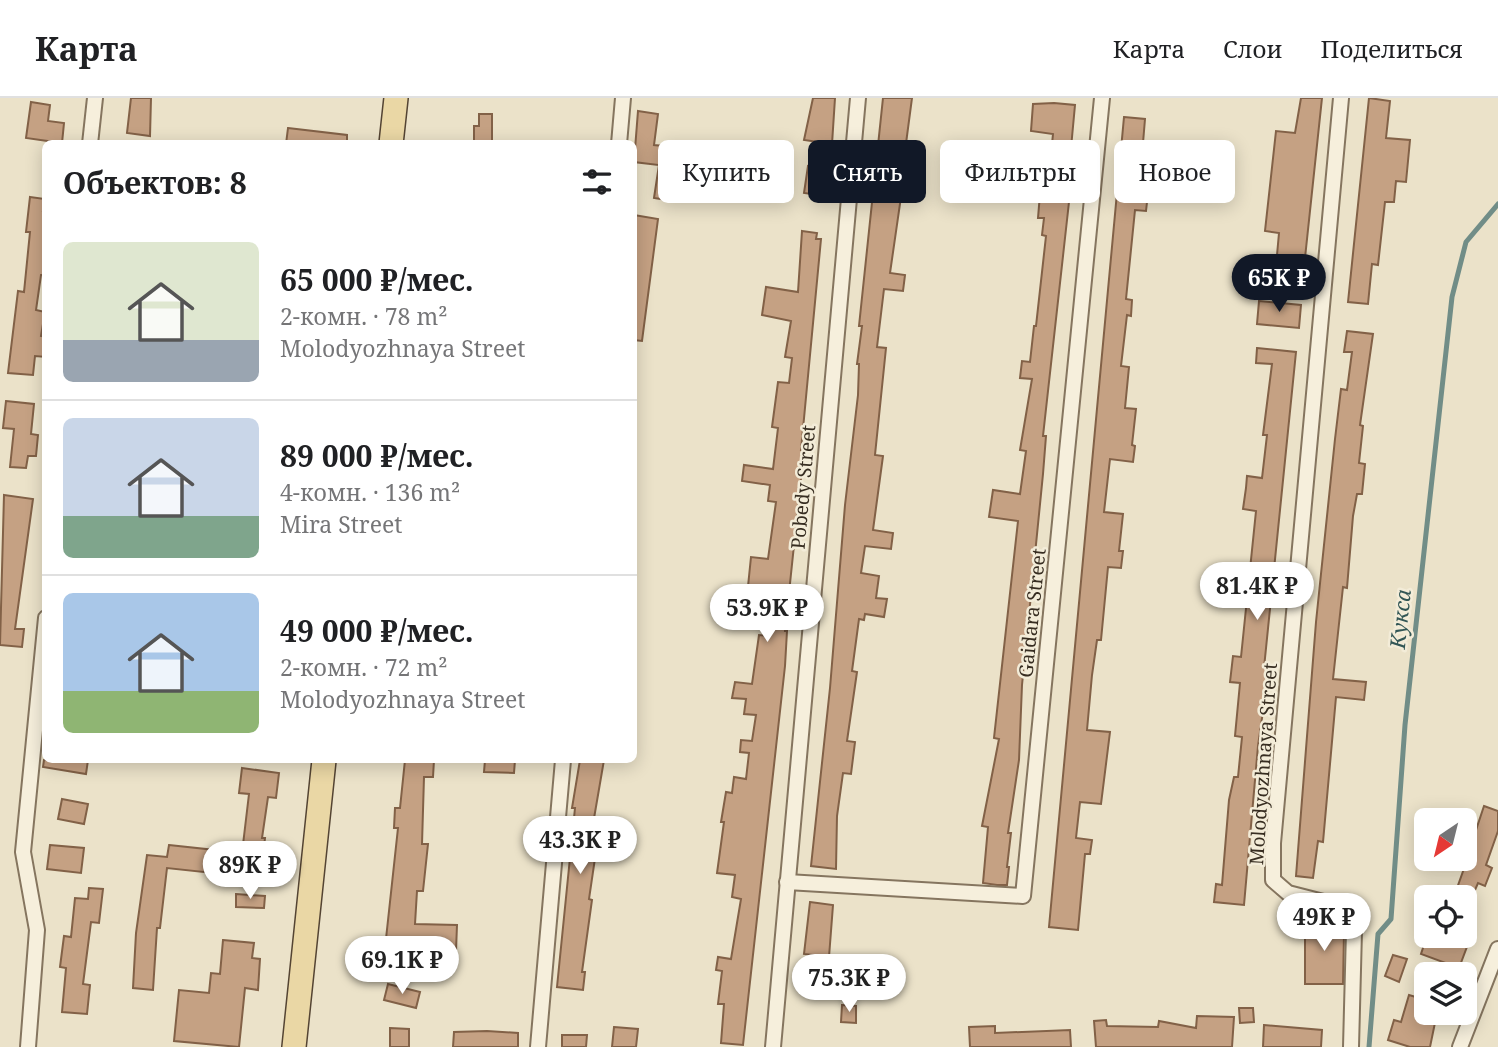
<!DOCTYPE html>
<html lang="ru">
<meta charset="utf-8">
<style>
:root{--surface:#fff;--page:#f6f6f6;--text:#202124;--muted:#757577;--line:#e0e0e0;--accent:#111827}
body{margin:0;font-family:"Noto Serif",serif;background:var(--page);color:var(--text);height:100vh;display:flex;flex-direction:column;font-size:26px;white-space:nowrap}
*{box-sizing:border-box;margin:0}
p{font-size:23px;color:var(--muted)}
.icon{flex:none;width:38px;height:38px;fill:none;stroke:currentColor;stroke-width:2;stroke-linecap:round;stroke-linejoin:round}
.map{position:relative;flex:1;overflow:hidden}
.side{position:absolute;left:42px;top:42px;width:595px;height:623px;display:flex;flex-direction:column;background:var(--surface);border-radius:10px;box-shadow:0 4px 18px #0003}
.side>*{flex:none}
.banner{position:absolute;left:658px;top:42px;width:665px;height:63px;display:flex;gap:14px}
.needle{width:46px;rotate:215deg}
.tools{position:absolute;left:1414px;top:710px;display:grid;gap:14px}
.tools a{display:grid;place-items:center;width:63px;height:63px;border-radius:10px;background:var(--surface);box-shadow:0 4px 18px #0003;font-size:35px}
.price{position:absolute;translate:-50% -60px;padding:0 16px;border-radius:24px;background:#fff;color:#222;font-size:23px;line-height:46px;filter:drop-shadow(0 2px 4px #0008)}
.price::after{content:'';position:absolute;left:50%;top:42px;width:21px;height:16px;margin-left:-10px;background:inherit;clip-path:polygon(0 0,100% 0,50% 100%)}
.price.selected{background:var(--accent);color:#fff}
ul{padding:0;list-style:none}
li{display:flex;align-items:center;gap:21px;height:175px;padding:0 21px}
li+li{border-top:2px solid var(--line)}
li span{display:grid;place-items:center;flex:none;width:196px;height:140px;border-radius:10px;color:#555}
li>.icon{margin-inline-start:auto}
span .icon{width:84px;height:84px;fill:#fffc;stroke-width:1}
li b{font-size:30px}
h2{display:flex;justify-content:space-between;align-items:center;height:84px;padding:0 21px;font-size:30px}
.chip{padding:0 24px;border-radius:10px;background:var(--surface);box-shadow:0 4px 18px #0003;font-size:24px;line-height:63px}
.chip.selected{background:var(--accent);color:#fff}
header{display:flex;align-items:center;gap:42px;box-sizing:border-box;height:98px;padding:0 35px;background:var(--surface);border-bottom:2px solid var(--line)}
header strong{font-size:33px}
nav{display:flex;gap:38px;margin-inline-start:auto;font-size:24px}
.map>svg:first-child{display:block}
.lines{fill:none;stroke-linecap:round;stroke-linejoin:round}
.stream{stroke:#718d87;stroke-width:5}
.building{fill:#c5a183;stroke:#826147;stroke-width:2}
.street-casing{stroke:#85755f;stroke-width:18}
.primary-casing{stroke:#544433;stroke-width:26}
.street{stroke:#f6efdc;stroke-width:14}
.primary{stroke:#ead7a5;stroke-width:23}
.labels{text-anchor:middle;stroke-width:5;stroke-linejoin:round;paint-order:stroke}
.street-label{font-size:19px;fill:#372d21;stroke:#f3ecd8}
.water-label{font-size:21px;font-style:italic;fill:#325655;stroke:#f3ecd8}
</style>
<header>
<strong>Карта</strong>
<nav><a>Карта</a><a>Слои</a><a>Поделиться</a></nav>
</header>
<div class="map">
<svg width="1498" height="949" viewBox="0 0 1498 949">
<rect width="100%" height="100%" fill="#ebe2c9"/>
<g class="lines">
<polyline class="stream" points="1369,949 1378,836 1391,821 1405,627 1452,199 1466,144 1498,106"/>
</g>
<g class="building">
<polygon points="131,0 151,0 150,38 127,35"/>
<polygon points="813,0 835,0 832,46 804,42"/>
<polygon points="883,0 912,0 905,53 898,52 893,91 902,92 890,175 905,177 903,193 884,191 877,249 886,250 875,357 883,358 873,432 893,435 891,451 865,448 861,475 879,478 876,500 887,501 884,519 865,516 864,522 859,521 852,573 857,574 847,643 855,644 851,676 843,675 837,718 836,771 811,768 830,590 845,407 858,297 859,266 857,266 862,228 859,228"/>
<polygon points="1301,0 1322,0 1305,160 1277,157 1279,135 1265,133 1276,33 1295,35"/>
<polygon points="1369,0 1390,3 1386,40 1410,42 1406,84 1396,83 1394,104 1385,104 1378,167 1372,166 1368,206 1348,204"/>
<polygon points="31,4 50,7 48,23 64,25 62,45 26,40"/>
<polygon points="1054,5 1075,7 1071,50 1075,50 1043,338 1046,338 1043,376 1022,587 1019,662 1008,735 1011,735 1007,769 1009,769 1007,787 997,787 983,785 988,729 982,728 999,641 994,640 1018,423 989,419 993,392 1020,396 1026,353 1020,352 1032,281 1020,280 1022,263 1030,264 1034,228 1036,228 1046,138 1042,137 1044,120 1038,120 1041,84 1048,85 1053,36 1031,33 1033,6"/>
<polygon points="638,13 658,16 654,47 674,49 667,102 654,100 659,67 634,64"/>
<polygon points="479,16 492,16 492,46 474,46 474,28 479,28"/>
<polygon points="1124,19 1145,21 1143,45 1172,48 1167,89 1149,87 1146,113 1135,112 1126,201 1132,202 1131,218 1127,217 1121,268 1129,269 1125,310 1136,311 1132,347 1135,348 1133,364 1110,361 1104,414 1123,416 1119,453 1123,453 1121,470 1108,469 1101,542 1097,542 1092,577 1087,632 1110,634 1101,706 1080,704 1076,740 1092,742 1090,756 1085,756 1078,832 1049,829"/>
<polygon points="288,30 347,37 347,46 286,46"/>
<polygon points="808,68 829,71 826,98 804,95"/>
<polygon points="30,99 45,101 43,113 46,113 46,177 41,177 36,212 45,214 41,238 46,239 46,259 35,258 33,277 8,275 18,193 24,194 30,134 26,134"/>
<polygon points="634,117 658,121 642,243 634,242"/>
<polygon points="802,133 817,135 816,141 821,141 801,352 804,352 785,533 787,533 785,568 743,947 721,945 724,906 718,906 722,873 716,872 718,859 731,861 741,801 732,799 735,777 717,775 724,724 721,724 726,694 732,695 734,679 746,681 749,655 740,654 741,642 752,643 756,617 744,616 746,601 732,600 735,584 752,586 759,537 768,538 771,513 746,508 751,459 768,461 776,404 768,403 770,387 742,383 744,367 773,371 778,330 772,329 778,284 789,285 792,260 785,259 791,223 762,217 766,189 798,194"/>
<polygon points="1261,161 1285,164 1284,177 1259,175"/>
<polygon points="1259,203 1301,207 1299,230 1257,226"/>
<polygon points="1347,233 1373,236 1360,327 1363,328 1359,365 1365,366 1362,396 1357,396 1353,418 1347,490 1343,489 1333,581 1366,584 1364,602 1336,599 1323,744 1318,743 1313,780 1296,778 1316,524 1335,341 1341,291 1347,292 1352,254 1344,254"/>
<polygon points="1257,250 1296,254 1264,570 1269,571 1258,648 1244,807 1214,804 1216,786 1222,787 1229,702 1234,679 1238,679 1242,639 1235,638 1240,585 1230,584 1233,558 1241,559 1256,413 1243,411 1246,390 1247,378 1262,380 1267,337 1263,337 1272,266 1256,265"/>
<polygon points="6,303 34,306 31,336 38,337 36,358 28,358 26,370 10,369 14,331 3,330"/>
<polygon points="4,397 33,401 15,531 24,531 22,549 0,547"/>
<polygon points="44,662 88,662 86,676 43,669"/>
<polygon points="405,662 434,662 433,679 424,679 422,746 428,746 423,793 417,793 415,826 457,827 456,853 385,850 398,730 394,730 395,710 400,710"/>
<polygon points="485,662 515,662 514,675 484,674"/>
<polygon points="580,662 604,662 592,732 599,733 589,801 592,802 582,874 585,874 583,892 557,889 575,710 572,710"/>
<polygon points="242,670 279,675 276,700 268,699 262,740 265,740 263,757 242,755 249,696 239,695"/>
<polygon points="62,701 88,706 84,726 58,721"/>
<polygon points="1484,708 1498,713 1498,733 1486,767 1492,770 1485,788 1478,785 1472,799 1456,793 1471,751 1465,749 1465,741 1468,733 1475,735"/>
<polygon points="50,747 84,750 81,775 47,771"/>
<polygon points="169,747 224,753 222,776 167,770 160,830 157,830 153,892 133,890 136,835 147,757 167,759"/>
<polygon points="89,790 103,791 99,825 91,824 83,886 90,887 87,916 62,914 66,870 60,869 64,838 71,839 75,800 88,801"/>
<polygon points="236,796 265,798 264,810 236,809"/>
<polygon points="810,804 833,807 829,859 804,856"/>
<polygon points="1305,823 1341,823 1344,834 1343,886 1305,886"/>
<polygon points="1427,838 1448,838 1468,846 1459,870 1421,856"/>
<polygon points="223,842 254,845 252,860 260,861 258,892 245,890 239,949 174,943 179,892 209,895 211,875 220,876"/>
<polygon points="1393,857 1407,861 1399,884 1385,878"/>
<polygon points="388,886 420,894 416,910 384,902"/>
<polygon points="1409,897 1426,902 1426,915 1437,915 1430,949 1410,949 1388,942 1394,922 1401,924"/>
<polygon points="842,907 856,908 856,925 841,924"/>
<polygon points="1239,910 1253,910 1254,924 1240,925"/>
<polygon points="1197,918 1234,919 1232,949 1096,949 1094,923 1106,922 1107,928 1158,929 1159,923 1196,930"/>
<polygon points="1264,927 1322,932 1321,949 1263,949"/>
<polygon points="995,928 995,935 1070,932 1071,949 970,949 969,929"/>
<polygon points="614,929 638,931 636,949 612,949"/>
<polygon points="390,930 409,931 409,949 390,949"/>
<polygon points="487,933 518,935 518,949 453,949 454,934"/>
<polygon points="562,937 587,937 586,949 562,949"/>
</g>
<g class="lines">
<defs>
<g id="street">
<polyline points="1341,0 1273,745 1273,782 1288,795 1335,807 1349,816 1354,833 1351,949"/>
<polyline points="90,46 95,0"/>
<polyline points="619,46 623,0"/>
<polyline points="787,784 1023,798 1102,0"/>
<polyline points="28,949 37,832 23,754 46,520"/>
<polyline points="538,949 563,662"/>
<polyline points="773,949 858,0"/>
<polyline points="1460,949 1498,851"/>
</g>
<g id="primary">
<polyline points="391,46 396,0"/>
<polyline points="294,949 324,662"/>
</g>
</defs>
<use href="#street" class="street-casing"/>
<use href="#primary" class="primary-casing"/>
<use href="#street" class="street"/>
<use href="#primary" class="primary"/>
</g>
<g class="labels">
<g class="street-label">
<text transform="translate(803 389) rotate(-85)" y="7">Pobedy Street</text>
<text transform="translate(1032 515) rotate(-84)" y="7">Gaidara Street</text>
<text transform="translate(1263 666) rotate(-86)" y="7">Molodyozhnaya Street</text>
</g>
<g class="water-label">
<text transform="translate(1401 521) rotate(-84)" y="7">Кукса</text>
</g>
</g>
</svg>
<div class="tools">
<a><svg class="needle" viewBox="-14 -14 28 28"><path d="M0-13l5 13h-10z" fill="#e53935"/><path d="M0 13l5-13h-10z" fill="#757577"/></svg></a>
<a><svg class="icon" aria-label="locate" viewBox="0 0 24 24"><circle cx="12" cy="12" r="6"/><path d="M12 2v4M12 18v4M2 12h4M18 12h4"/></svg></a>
<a><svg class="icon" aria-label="layers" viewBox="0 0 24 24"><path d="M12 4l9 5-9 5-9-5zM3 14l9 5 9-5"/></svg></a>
</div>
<b class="price selected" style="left:1279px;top:216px">65K ₽</b>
<b class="price" style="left:1257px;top:524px">81.4K ₽</b>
<b class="price" style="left:767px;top:546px">53.9K ₽</b>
<b class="price" style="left:580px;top:778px">43.3K ₽</b>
<b class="price" style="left:250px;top:803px">89K ₽</b>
<b class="price" style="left:1324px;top:855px">49K ₽</b>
<b class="price" style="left:402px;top:898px">69.1K ₽</b>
<b class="price" style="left:849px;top:916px">75.3K ₽</b>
<div class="banner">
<a class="chip">Купить</a>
<a class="chip selected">Снять</a>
<a class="chip">Фильтры</a>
<a class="chip">Новое</a>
</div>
<section class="side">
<h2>Объектов: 8<svg class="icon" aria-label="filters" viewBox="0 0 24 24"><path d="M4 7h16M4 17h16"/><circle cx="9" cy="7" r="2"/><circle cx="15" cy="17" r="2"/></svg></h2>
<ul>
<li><span style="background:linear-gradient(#dfe7d0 70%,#9aa5b1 0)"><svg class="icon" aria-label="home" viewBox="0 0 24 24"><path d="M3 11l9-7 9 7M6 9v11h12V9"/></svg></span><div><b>65 000 ₽/мес.</b><p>2-комн. · 78 m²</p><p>Molodyozhnaya Street</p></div></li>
<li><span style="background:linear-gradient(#c9d6e8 70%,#7fa58c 0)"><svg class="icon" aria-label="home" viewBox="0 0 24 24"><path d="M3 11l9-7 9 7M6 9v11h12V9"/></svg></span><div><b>89 000 ₽/мес.</b><p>4-комн. · 136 m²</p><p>Mira Street</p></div></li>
<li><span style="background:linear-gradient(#a9c7e8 70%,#8fb573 0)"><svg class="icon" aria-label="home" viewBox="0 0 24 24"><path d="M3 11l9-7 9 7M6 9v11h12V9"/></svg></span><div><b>49 000 ₽/мес.</b><p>2-комн. · 72 m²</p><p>Molodyozhnaya Street</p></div></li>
</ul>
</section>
</div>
